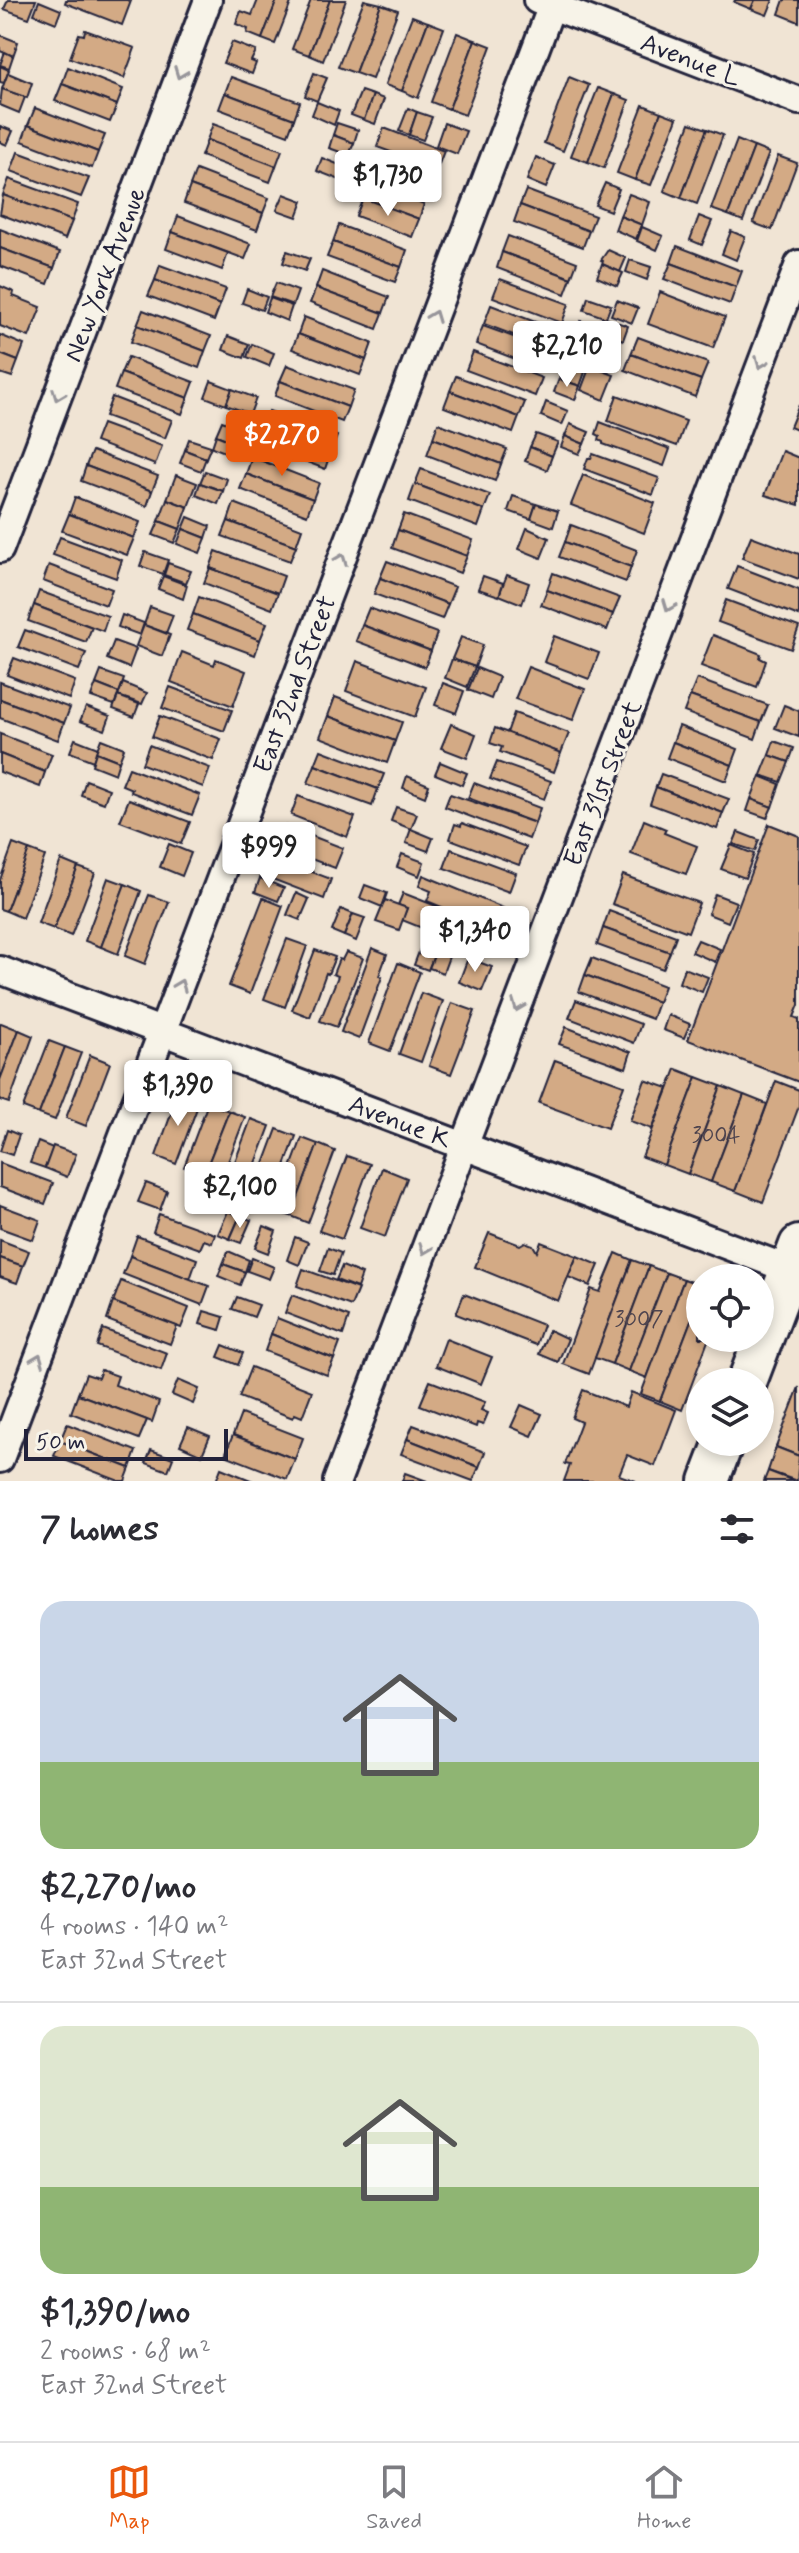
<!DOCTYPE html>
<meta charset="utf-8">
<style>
:root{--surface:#fff;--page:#f2f2f3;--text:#2b2b33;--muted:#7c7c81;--line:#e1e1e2;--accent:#ea580c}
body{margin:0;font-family:Mynerve,sans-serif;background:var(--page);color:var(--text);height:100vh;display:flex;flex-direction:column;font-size:30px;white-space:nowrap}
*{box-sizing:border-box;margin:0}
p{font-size:26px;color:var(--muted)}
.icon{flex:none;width:44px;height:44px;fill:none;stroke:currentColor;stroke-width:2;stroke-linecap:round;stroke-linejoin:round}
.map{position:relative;height:1481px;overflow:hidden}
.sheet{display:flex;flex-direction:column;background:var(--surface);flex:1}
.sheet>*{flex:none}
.controls{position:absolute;left:686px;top:1264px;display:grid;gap:16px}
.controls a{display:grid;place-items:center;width:88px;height:88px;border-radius:50%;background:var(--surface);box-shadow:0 4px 12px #0003;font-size:40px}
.scale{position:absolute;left:24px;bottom:20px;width:204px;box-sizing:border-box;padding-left:8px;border:4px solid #22223b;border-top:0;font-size:22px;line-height:28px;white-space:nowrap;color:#22223b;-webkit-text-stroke:6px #f7f3e8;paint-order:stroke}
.price{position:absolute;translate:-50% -68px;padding:0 18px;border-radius:8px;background:#fff;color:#222;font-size:26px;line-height:52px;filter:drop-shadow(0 2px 4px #0008)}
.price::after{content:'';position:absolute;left:50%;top:48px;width:24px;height:18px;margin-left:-12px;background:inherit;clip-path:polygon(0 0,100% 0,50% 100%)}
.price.selected{background:var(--accent);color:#fff}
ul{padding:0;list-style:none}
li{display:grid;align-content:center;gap:16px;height:424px;padding:0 40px}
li+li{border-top:2px solid var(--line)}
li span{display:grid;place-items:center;height:248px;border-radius:24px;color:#555}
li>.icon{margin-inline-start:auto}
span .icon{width:144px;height:144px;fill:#fffc;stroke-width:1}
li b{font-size:34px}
h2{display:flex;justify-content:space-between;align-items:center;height:96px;padding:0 40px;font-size:34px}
.dock{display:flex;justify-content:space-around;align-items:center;height:112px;border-top:2px solid var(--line);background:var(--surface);font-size:22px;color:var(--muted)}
.dock a{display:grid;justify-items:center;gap:4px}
.dock .selected{color:var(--accent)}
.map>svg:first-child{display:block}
.building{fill:#d3aa85;stroke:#22223b;stroke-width:2}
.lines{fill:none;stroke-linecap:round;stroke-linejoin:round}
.street-casing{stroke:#22223b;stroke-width:32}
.secondary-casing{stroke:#22223b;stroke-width:44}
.street{stroke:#f7f3e8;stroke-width:26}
.secondary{stroke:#f7f3e8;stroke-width:38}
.oneway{stroke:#97959a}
.labels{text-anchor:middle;stroke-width:6;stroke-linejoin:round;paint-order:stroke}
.number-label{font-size:22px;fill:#4e444e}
.street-label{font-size:26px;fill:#22223b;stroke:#f7f3e8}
</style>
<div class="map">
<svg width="799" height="1481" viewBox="0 0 799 1481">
<rect width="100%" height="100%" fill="#f0e4d4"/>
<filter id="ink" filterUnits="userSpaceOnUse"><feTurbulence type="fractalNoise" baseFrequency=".0125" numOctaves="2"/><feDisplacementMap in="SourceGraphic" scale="16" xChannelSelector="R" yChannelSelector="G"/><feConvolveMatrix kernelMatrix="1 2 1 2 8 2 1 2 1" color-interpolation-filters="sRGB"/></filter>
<g filter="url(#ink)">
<g class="building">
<polygon points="8,0 36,0 29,18 4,9"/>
<polygon points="66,0 127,0 131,1 122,25 65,3"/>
<polygon points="258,0 277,0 262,39 247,33 248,29 236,24 241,11 252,15"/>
<polygon points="277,0 292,0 275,44 262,39"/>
<polygon points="311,0 330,0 309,55 292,49"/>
<polygon points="330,0 346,0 323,61 309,55"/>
<polygon points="364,0 381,4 355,73 338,67"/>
<polygon points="735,0 755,0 751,9 734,2"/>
<polygon points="755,0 773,0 767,15 751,9"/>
<polygon points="784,0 799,0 799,22 779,14"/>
<polygon points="39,1 61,10 56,23 34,14"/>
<polygon points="381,4 398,10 372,79 355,73"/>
<polygon points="412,16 428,22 402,91 385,85"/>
<polygon points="428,22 444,28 418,98 402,91"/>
<polygon points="85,30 135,48 124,78 70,58 79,34 84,35"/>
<polygon points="457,33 475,40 449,109 431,102"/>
<polygon points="0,35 18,42 13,56 0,51"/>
<polygon points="475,40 491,46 465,115 449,109"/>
<polygon points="232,42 256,51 251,61 256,63 252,74 223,63"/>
<polygon points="5,52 13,56 9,68 0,65"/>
<polygon points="0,66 9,70 4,83 0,82"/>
<polygon points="68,67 123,89 117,105 62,84"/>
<polygon points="8,73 32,83 27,98 2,89"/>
<polygon points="314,73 327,78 317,101 305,96"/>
<polygon points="231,77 300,102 294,119 225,93"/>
<polygon points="569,77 589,85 563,151 544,143"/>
<polygon points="62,84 117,105 110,122 55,101"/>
<polygon points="598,88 614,94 588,162 571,156"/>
<polygon points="2,89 25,97 19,113 0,105"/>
<polygon points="361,91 373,95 364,120 351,115"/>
<polygon points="225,93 294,119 288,135 219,109"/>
<polygon points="614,94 629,100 604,168 588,162"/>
<polygon points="373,95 384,99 375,124 364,120"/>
<polygon points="317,102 339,111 334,125 312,115"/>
<polygon points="643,105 661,112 635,180 617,173"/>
<polygon points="35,108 105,135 98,152 28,125"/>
<polygon points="408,108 417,112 409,135 399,131"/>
<polygon points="417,112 432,117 423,140 409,135"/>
<polygon points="661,112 677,118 651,185 635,180"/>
<polygon points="337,123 358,130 354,143 333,135"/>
<polygon points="444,123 466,131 457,154 436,146"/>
<polygon points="690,123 707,129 681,198 664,191"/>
<polygon points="213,124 282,150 276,166 207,140"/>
<polygon points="28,125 98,152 92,168 22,141"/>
<polygon points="0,126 13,131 7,145 0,142"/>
<polygon points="384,128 444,151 437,169 377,147"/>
<polygon points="707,129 723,135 697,204 681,198"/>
<polygon points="333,135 354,143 349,155 329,148"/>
<polygon points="207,140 276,166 270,182 201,156"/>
<polygon points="737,140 754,147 728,215 711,209"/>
<polygon points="754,147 769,153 743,221 728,215"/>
<polygon points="18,152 89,178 81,197 11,171"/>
<polygon points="374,155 434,178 428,196 367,173"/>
<polygon points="778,156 797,163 772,230 753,223"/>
<polygon points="536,157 555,165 546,188 527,180"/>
<polygon points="322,158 345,167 340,180 317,171"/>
<polygon points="196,170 269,198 263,213 190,186"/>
<polygon points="9,179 78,204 72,221 3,195"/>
<polygon points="369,183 424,204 419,219 363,198"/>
<polygon points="605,183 619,189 610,211 595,205"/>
<polygon points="190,186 263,213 257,230 184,203"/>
<polygon points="526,190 595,216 589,231 520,205"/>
<polygon points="284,194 303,201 297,217 277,210"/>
<polygon points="629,194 650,202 642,225 620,216"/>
<polygon points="3,195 72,221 65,239 0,214"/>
<polygon points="363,198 419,219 412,237 356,216"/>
<polygon points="520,205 589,231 583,247 514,222"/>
<polygon points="178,216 251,244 245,259 172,232"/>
<polygon points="620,216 642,225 636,239 615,230"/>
<polygon points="699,216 712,221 702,245 690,240"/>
<polygon points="339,225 407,250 401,267 333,242"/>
<polygon points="642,227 663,236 657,250 637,241"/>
<polygon points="0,229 60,252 54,268 0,248"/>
<polygon points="731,231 745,237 736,260 722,254"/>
<polygon points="172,232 228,253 222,270 166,249"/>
<polygon points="508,236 577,262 571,278 502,252"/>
<polygon points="333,242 401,267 395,282 327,257"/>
<polygon points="677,246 742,271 736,287 671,263"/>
<polygon points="0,248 54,268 48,284 0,266"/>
<polygon points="608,250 626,258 620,272 602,264 603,261 601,260"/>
<polygon points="287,251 310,259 305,271 283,263"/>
<polygon points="502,252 571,278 565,294 497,268"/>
<polygon points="630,260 651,267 647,280 626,272"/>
<polygon points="671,263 736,287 730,304 664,279"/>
<polygon points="602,264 623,273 617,286 597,277"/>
<polygon points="160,265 226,289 220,305 155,280"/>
<polygon points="322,271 389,297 383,313 316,288"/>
<polygon points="500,279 569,304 562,323 493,297"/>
<polygon points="155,280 220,305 214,321 148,296"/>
<polygon points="276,283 298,291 293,305 270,297"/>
<polygon points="0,286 14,292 13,296 41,307 29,337 0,326"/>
<polygon points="316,288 383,313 377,329 310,303"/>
<polygon points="247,289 267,297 262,310 242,303"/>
<polygon points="660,292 725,317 713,348 648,324"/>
<polygon points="588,297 611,305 606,318 584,310"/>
<polygon points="270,298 292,306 287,321 265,312"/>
<polygon points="617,300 638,308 632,323 611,315"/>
<polygon points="491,305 559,331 553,350 484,324"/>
<polygon points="143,310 211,336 205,351 137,325"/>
<polygon points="304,317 372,343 366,360 298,334"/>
<polygon points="608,319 628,326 623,340 602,332"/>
<polygon points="581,321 603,329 598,342 576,334"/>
<polygon points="137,325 205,351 199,368 131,342"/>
<polygon points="483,326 552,351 544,370 476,344"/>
<polygon points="298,334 366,360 360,375 292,349"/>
<polygon points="576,334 598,342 593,354 571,346"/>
<polygon points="0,335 24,345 18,361 0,354"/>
<polygon points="228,336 249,344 244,358 223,350"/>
<polygon points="638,337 708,363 701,380 631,354"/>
<polygon points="252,344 274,353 269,366 247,357"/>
<polygon points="473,352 542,378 535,396 466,370"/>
<polygon points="0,354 18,361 12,377 0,373"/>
<polygon points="631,354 701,380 695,397 625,370"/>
<polygon points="128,357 194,382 188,398 121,373"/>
<polygon points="287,365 354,390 348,407 280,381"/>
<polygon points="564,365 585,372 580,386 559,379"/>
<polygon points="590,366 614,375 604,400 581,390"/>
<polygon points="121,373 188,398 182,414 115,389"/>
<polygon points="456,376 525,402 519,417 450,391"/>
<polygon points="559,379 580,386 575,400 554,392"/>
<polygon points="211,381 232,389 226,405 205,397"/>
<polygon points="280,381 348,407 342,422 275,396"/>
<polygon points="232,389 256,398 250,414 226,405"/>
<polygon points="450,391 519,417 513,433 444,407"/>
<polygon points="617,395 686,421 677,446 608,421"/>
<polygon points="112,397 172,420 165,438 105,416"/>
<polygon points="546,402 568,411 562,425 541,416"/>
<polygon points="799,405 799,431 790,427"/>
<polygon points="269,411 337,436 330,454 263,428"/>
<polygon points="222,421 245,430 239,444 216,435"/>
<polygon points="600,422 670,449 664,466 603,444 603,442 599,440 600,436 596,434"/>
<polygon points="438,423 507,449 501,464 433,438"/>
<polygon points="102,424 162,446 155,465 95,442"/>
<polygon points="570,424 589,432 584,444 565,436"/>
<polygon points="263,428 330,454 325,469 257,443"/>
<polygon points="536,434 558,442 552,456 530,447"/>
<polygon points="216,435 239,444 235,456 212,447"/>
<polygon points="565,436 584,444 579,454 561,447"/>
<polygon points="433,438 501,464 495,481 427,455"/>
<polygon points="189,439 211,446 206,458 185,450"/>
<polygon points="530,447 552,456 547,470 525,461"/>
<polygon points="185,450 206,458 201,471 180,463"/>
<polygon points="92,451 158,476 152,491 86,466"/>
<polygon points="782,451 799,458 799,505 765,495"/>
<polygon points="593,454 659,478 653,495 584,469 588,458 591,458"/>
<polygon points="252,457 319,483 313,499 246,474"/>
<polygon points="86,466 152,491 147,506 81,481"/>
<polygon points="421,469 490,495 484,510 415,484"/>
<polygon points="205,471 227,479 223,491 200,483"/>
<polygon points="246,474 313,499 307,515 240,489"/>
<polygon points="176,475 197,483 188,507 167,499"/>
<polygon points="583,475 655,503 644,533 571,505"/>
<polygon points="200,483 223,491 218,504 196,495"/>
<polygon points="415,484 484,510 478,527 409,501"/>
<polygon points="513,496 536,504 531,519 508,511"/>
<polygon points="75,497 140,522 134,538 69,514"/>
<polygon points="167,499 188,507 180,529 159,521"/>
<polygon points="234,503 302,529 296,546 228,521"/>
<polygon points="536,504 558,511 553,527 531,519"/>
<polygon points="69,514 134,538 127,555 62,531"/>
<polygon points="404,514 473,540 467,556 398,530"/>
<polygon points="188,517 210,526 206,538 183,529"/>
<polygon points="159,521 180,529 174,543 153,535"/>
<polygon points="228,521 296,546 290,561 222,536"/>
<polygon points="571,525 637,550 631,567 565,542"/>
<polygon points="527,528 549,538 541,558 519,549"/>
<polygon points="183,529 206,538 200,553 177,544"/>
<polygon points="398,530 467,556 460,573 392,548"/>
<polygon points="751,536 799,554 799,579 742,558"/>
<polygon points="60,537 122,560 116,578 53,555"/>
<polygon points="565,542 631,567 626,582 559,557"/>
<polygon points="216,551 284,576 278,593 210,568"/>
<polygon points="145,552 168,560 163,574 140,566"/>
<polygon points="387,561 455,587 448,604 380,578"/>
<polygon points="168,563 191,571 186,583 164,575"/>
<polygon points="49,565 112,589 106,605 43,581"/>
<polygon points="737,566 799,590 799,616 728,589"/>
<polygon points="210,568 278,593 272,609 204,583"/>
<polygon points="553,573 620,598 613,614 547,590"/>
<polygon points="507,575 529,583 522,604 499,595"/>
<polygon points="163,576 187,585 183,599 158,589"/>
<polygon points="483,576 503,583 499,596 478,589"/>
<polygon points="380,578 448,604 442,619 374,594"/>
<polygon points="547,590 613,614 607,630 541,605"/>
<polygon points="39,591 108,616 103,631 34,605"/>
<polygon points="199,597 267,623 260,640 193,614"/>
<polygon points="726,600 799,627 791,649 718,622"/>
<polygon points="34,605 92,627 86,642 28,621"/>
<polygon points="150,607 173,615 166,633 144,625"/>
<polygon points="369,608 437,633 431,651 362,625"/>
<polygon points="193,614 260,640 255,655 187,630"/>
<polygon points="122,615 144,623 140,635 118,627"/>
<polygon points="144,625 170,635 162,656 136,646"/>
<polygon points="362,625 431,651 425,667 356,641"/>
<polygon points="25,630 86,653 79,670 18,647"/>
<polygon points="713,635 761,654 760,658 766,661 757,687 701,666"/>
<polygon points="554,636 599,653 589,679 544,662"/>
<polygon points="461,637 483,645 475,667 452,659"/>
<polygon points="114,641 136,649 129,668 107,659"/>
<polygon points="182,652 214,665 216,659 246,671 233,706 171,682"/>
<polygon points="14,658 75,681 69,699 7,675"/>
<polygon points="452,659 475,667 467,687 445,678"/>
<polygon points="357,661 426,687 415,717 346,691"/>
<polygon points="528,667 585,689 573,720 515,699"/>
<polygon points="477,668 499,677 491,699 468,690"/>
<polygon points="101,671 124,679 119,693 96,684"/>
<polygon points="697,679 768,705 761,722 690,696"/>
<polygon points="0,682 70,708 64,723 0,699"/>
<polygon points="123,683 147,693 142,704 118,696"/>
<polygon points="443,683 464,691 456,713 435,705"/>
<polygon points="96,684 119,693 114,705 91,697"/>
<polygon points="170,687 232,710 224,731 162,708"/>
<polygon points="118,696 139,704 134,717 113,709"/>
<polygon points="690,696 761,722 755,739 684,712"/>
<polygon points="335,697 402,722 395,741 328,716"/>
<polygon points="0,699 64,723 58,740 0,718"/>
<polygon points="784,705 799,711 799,737 775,728"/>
<polygon points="86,707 110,716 105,730 80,721"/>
<polygon points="514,713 569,733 561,753 507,733"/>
<polygon points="160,716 221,739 213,760 152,737"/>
<polygon points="328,716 395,741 387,763 320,737"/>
<polygon points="451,724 476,734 467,758 441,748"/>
<polygon points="679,726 738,749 732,765 673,742"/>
<polygon points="495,728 561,753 554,772 500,752 502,747 490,743"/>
<polygon points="0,734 52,754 45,772 0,754"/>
<polygon points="75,739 98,748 93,761 70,752"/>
<polygon points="101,739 124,748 119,761 96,752"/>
<polygon points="774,741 794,748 789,762 769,755"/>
<polygon points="673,742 732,765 726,781 667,758"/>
<polygon points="149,745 210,768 203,787 142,764"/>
<polygon points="321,750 384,774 378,789 315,765"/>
<polygon points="96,752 119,761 115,774 92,765"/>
<polygon points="0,754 45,772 40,787 0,772"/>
<polygon points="769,755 789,762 781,782 761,775"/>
<polygon points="440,762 467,773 462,785 435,774"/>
<polygon points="497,762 551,781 544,799 490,779"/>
<polygon points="315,765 378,789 372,806 308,783"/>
<polygon points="129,768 200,795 192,815 131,792 132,789 122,785"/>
<polygon points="661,774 729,799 723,813 656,787"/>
<polygon points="407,776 429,785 425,797 403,788"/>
<polygon points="760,776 780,784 772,807 751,799"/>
<polygon points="86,780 109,789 104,803 81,795"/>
<polygon points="474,783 540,808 535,823 468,798"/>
<polygon points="656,787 723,813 717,829 650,804"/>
<polygon points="450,794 535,823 529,839 445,807"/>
<polygon points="298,796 355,817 347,837 291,815"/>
<polygon points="129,799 190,822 181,844 120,821"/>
<polygon points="751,799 772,807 767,818 747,811"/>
<polygon points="396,807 417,814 411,829 391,821"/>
<polygon points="644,820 666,829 664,833 697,846 686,874 631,854"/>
<polygon points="462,823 526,847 519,865 450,839 455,824 461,826"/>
<polygon points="769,824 799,836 799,1005 794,1017 799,1019 799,1082 688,1040"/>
<polygon points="286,826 343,848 335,868 279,847"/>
<polygon points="411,829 433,838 428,851 406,843"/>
<polygon points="738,832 759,840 755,851 733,844"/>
<polygon points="13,844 29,850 6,911 0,909 0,880"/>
<polygon points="169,844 191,853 182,876 160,867"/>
<polygon points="731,845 754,854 745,878 721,869"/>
<polygon points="451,849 516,873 509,892 444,868"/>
<polygon points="29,850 45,856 22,918 6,911"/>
<polygon points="402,854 424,862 419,876 397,867"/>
<polygon points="275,858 331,879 324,899 267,877"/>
<polygon points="61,860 78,867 54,929 38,923"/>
<polygon points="78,867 95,873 71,936 54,929"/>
<polygon points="423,875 503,908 495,929 427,901 431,891 419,886"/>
<polygon points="623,875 699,903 688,932 612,904"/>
<polygon points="108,878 125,884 101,947 85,941"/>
<polygon points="260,878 284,888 278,901 255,892"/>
<polygon points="125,884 141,891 118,954 101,947"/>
<polygon points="365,885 387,893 382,907 360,898"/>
<polygon points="296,893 309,899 300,920 287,915"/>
<polygon points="403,893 495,929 487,949 439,929 437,934 402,920 407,908 398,905"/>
<polygon points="715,894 736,902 728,922 708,914"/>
<polygon points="149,895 169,902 145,964 125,956"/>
<polygon points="263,898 283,906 250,994 229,986"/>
<polygon points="385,900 407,908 399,930 376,922"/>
<polygon points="341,909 353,914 344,936 332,931"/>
<polygon points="609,911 676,936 670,952 603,928"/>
<polygon points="353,914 365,918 356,941 344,936"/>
<polygon points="603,928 670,952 663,969 597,945"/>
<polygon points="287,939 307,946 285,1007 264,999"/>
<polygon points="698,940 720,949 715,962 692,952"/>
<polygon points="423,941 438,946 428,970 414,965"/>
<polygon points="438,946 451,951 443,973 429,968"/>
<polygon points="372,948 387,954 379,976 382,977 359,1039 341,1032"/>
<polygon points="315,950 335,957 328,974 326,973 310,1017 292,1010"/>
<polygon points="346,952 363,958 337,1027 320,1021 338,976 333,974 339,959 342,960"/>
<polygon points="468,958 492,967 482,991 459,982"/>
<polygon points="592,958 664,986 658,1002 585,975"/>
<polygon points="398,963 420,972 390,1051 369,1043"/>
<polygon points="684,968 708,977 702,992 679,983"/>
<polygon points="585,975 658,1002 652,1019 579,992"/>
<polygon points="421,993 443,1001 421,1062 399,1054"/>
<polygon points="576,1000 641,1024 634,1043 569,1018"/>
<polygon points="452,1003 475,1011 451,1074 429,1066"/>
<polygon points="668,1015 690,1024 684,1038 663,1030"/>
<polygon points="1,1023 19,1030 0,1080 0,1024"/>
<polygon points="566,1027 631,1052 626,1068 559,1044"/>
<polygon points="19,1030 33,1036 9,1103 0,1100 0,1080"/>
<polygon points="49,1041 65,1047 39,1114 23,1108"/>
<polygon points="65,1047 81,1053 55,1120 39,1114"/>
<polygon points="90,1055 110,1063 86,1126 66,1118"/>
<polygon points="555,1060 624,1085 607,1128 539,1103"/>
<polygon points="676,1069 697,1077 664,1165 642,1157"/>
<polygon points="697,1077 721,1086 688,1174 664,1165"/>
<polygon points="645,1080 668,1088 652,1129 630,1121"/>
<polygon points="776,1081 799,1090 799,1106 763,1202 735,1191"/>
<polygon points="721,1086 744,1095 711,1182 688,1174"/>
<polygon points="179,1092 200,1100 176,1164 156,1156"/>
<polygon points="744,1095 767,1104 735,1191 711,1182"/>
<polygon points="208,1103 229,1111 204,1174 184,1167"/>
<polygon points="229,1111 245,1117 221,1180 204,1174"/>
<polygon points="251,1119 270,1126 241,1203 222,1196"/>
<polygon points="277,1129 296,1136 273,1198 254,1191"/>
<polygon points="7,1130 19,1135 12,1155 0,1151"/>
<polygon points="302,1138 318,1144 291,1216 275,1211"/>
<polygon points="38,1142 53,1148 45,1168 30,1163"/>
<polygon points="318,1144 335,1151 308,1223 291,1216"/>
<polygon points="53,1146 76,1154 67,1177 45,1168"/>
<polygon points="347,1156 370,1164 342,1239 319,1231"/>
<polygon points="0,1163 53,1183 45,1204 0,1187"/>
<polygon points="382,1168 407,1178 385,1237 360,1228"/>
<polygon points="146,1183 167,1191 160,1210 138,1202"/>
<polygon points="0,1205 40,1220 33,1240 0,1228"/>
<polygon points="228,1211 240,1216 230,1239 218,1234"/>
<polygon points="159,1214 215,1234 212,1243 204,1240 200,1249 153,1232"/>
<polygon points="240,1216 251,1220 241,1243 230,1239"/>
<polygon points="264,1226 276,1231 268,1253 255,1248"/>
<polygon points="489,1233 520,1245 525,1242 533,1245 537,1252 541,1242 577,1256 558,1301 475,1267"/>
<polygon points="137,1236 197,1259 190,1279 130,1256"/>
<polygon points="295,1237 308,1242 299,1265 287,1260"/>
<polygon points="0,1240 29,1251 23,1266 0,1258"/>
<polygon points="328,1248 341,1253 333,1275 320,1271"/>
<polygon points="228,1251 249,1260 245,1272 223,1264"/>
<polygon points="616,1253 632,1260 589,1374 563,1364 591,1289 600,1292"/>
<polygon points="130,1256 209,1286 202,1305 123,1274"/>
<polygon points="577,1256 599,1265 590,1286 568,1277"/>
<polygon points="0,1258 23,1266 17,1283 0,1277"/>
<polygon points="252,1258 274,1267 269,1279 247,1271"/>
<polygon points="632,1260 649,1266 612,1364 595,1358"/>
<polygon points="223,1264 245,1272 240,1285 218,1276"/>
<polygon points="342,1266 362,1274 357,1288 336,1280"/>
<polygon points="649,1266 667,1273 629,1371 612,1364"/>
<polygon points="303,1269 358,1289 351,1306 297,1286"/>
<polygon points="667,1273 684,1279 647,1378 629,1371"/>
<polygon points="684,1279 700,1285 700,1297 660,1401 641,1394"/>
<polygon points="121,1281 189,1308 181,1328 113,1302"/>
<polygon points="464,1294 543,1325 536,1345 456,1314"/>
<polygon points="292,1295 349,1317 343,1335 285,1313"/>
<polygon points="237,1297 259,1305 254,1317 232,1309"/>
<polygon points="700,1297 700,1338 709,1338 682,1410 660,1401"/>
<polygon points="113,1302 177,1326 170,1344 107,1320"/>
<polygon points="204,1311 224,1317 220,1330 200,1324"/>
<polygon points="277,1318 340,1343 334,1359 271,1334"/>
<polygon points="103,1329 167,1353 161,1370 97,1346"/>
<polygon points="549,1330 568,1339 558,1362 539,1354"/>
<polygon points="271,1334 334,1359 327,1375 265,1351"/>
<polygon points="446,1339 492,1357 481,1384 436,1366"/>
<polygon points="223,1345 243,1353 238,1365 218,1357"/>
<polygon points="251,1367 312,1391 302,1417 295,1414 293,1418 239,1397"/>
<polygon points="101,1370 118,1376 115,1385 159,1402 152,1422 78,1394 86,1374 98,1378"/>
<polygon points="178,1380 199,1389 193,1404 172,1395"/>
<polygon points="430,1381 485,1402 481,1410 488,1413 483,1425 477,1423 476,1427 420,1405"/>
<polygon points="799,1387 799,1456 776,1447"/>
<polygon points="583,1390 626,1407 631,1392 676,1410 655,1466 627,1455 619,1475 636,1481 564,1481 570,1465 565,1464 581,1422 572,1418"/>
<polygon points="78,1394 147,1420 139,1439 71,1413"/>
<polygon points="521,1405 542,1414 532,1436 511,1427"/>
<polygon points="241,1414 303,1438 295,1459 233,1435"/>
<polygon points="67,1424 136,1451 130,1468 60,1441"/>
<polygon points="413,1425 485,1452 479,1467 407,1439"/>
<polygon points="188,1427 210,1436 202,1455 180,1445"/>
<polygon points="233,1435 295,1459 287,1479 225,1455"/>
<polygon points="407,1439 479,1467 473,1481 401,1454"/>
<polygon points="60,1441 130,1468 125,1481 119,1481 54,1456"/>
<polygon points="776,1447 799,1456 797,1481 768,1471"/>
<polygon points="151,1450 173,1458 168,1471 146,1463"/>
<polygon points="221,1468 253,1481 216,1481"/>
<polygon points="768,1471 794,1481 764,1481"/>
<polygon points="405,1473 427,1481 402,1481"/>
</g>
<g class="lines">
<defs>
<g id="street">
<polyline points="537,0 799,101"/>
<polyline points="0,549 208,0"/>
<polyline points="0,970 799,1273"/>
<polyline points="0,1459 554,0"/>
<polyline points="337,1481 799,264"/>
</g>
<g id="secondary">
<polyline points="747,1382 799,1245"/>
<polyline points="709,1481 724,1442"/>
</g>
</defs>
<use href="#street" class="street-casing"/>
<use href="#secondary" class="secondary-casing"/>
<use href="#street" class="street"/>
<use href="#secondary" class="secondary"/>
</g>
<defs><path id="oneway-chevron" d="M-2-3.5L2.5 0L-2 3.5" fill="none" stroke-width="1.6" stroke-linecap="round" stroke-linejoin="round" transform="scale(2)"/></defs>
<g class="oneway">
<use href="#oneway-chevron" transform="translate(180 73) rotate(111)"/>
<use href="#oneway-chevron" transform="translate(434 316) rotate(-69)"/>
<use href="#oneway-chevron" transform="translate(761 363) rotate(111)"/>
<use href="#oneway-chevron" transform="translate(58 395) rotate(111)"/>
<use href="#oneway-chevron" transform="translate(341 559) rotate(-69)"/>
<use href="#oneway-chevron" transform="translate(669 606) rotate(111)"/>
<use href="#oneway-chevron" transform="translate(180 985) rotate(-69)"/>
<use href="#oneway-chevron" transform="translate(518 1006) rotate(111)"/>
<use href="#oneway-chevron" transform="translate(425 1249) rotate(111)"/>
<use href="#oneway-chevron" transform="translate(38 1359) rotate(-69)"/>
</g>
</g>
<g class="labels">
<g class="number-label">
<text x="716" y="1142">3004</text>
<text x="639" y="1326">3007</text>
</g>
<g class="street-label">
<text transform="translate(691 59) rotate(21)" y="9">Avenue L</text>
<text transform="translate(104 274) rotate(-69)" y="9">New York Avenue</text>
<text transform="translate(294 684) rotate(-69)" y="9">East 32nd Street</text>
<text transform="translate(602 783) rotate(-69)" y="9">East 31st Street</text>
<text transform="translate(400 1121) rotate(21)" y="9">Avenue K</text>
</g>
</g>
</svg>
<div class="controls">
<a><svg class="icon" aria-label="locate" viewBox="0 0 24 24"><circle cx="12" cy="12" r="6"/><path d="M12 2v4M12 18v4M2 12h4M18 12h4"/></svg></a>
<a><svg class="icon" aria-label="layers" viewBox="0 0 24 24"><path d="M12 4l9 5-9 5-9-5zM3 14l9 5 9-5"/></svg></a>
</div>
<div class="scale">50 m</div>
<b class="price" style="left:388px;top:218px">$1,730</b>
<b class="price" style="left:567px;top:389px">$2,210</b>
<b class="price selected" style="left:282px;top:478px">$2,270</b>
<b class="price" style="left:269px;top:890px">$999</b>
<b class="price" style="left:475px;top:974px">$1,340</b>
<b class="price" style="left:178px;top:1128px">$1,390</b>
<b class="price" style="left:240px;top:1230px">$2,100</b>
</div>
<section class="sheet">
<h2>7 homes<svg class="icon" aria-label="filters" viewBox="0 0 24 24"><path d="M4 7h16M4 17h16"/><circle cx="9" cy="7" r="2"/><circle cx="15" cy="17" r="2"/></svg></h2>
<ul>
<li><span style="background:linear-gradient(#c9d6e8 65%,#8fb573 0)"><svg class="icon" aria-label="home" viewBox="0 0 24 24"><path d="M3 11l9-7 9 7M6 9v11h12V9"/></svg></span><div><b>$2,270/mo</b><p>4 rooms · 140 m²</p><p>East 32nd Street</p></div></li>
<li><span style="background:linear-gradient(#dfe7d0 65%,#8fb573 0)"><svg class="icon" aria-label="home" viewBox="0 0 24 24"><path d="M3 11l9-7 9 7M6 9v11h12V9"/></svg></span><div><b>$1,390/mo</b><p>2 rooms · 68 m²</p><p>East 32nd Street</p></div></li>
</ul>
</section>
<nav class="dock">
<a class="selected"><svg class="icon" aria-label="map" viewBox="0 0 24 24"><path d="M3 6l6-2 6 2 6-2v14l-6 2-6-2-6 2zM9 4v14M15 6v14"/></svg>Map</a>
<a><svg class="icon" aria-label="saved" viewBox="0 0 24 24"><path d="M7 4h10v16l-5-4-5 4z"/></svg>Saved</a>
<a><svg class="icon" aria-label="home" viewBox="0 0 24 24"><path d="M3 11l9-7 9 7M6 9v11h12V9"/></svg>Home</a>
</nav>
